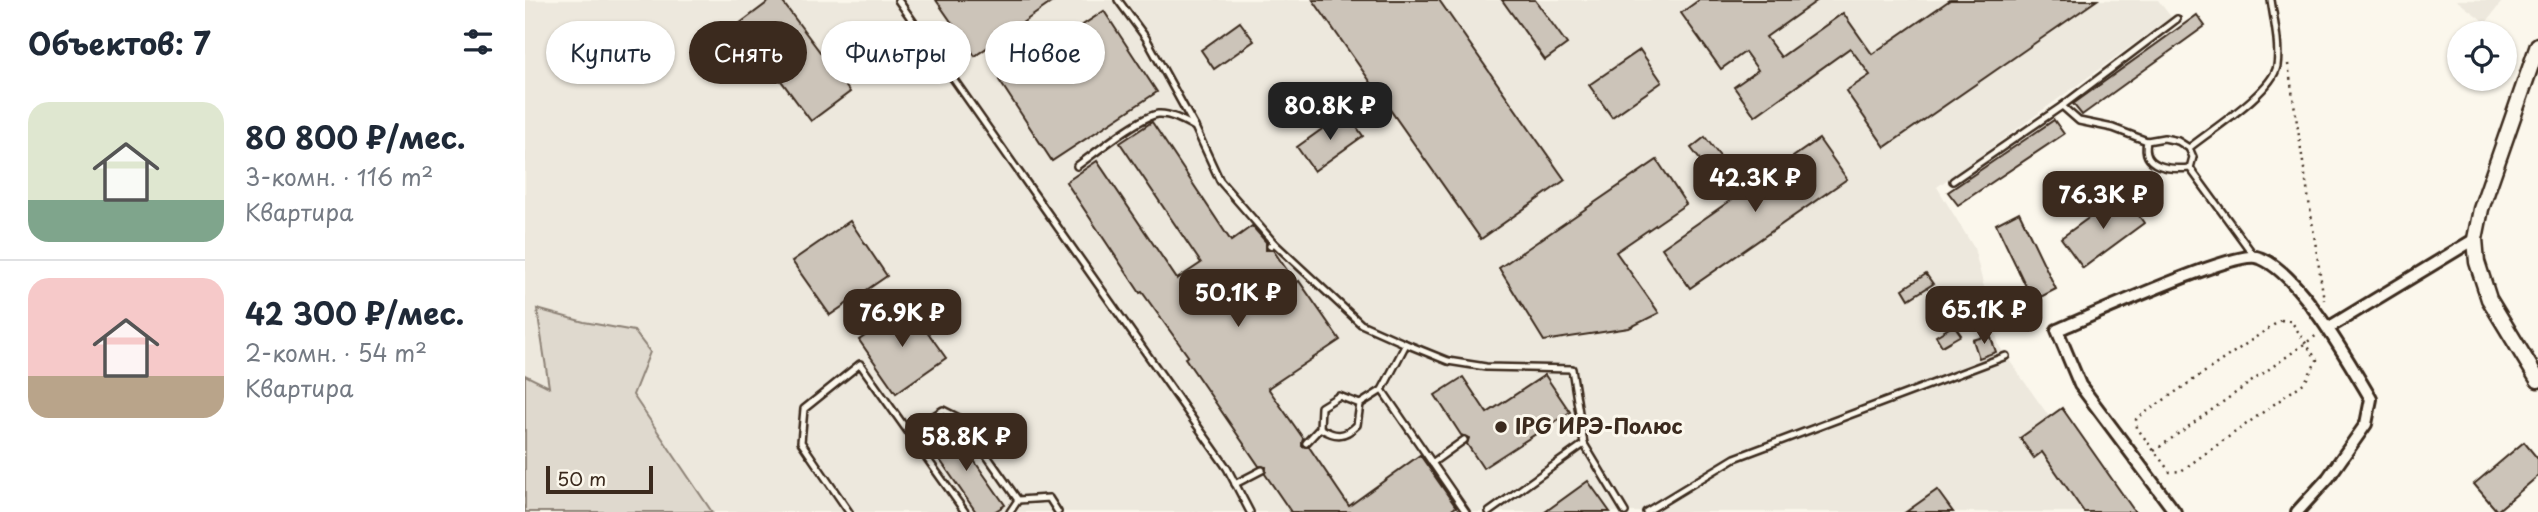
<!DOCTYPE html>
<html lang="ru">
<meta charset="utf-8">
<style>
:root{--surface:#fff;--page:#f6f6f7;--text:#1f2937;--muted:#747a83;--line:#e0e1e3;--accent:#3b2a1e}
body{margin:0;font-family:"Playpen Sans",sans-serif;background:var(--page);color:var(--text);height:100vh;display:flex;flex-direction:column;font-size:26px;white-space:nowrap}
*{box-sizing:border-box;margin:0}
p{font-size:23px;color:var(--muted)}
.icon{flex:none;width:38px;height:38px;fill:none;stroke:currentColor;stroke-width:2;stroke-linecap:round;stroke-linejoin:round}
.map{position:relative;flex:1;overflow:hidden}
.panel{display:flex;flex-direction:column;background:var(--surface);width:525px}
.panel>*{flex:none}
.top-card{position:absolute;left:21px;top:21px;width:665px;height:63px;display:flex;gap:14px}
.buttons{position:absolute;left:1922px;top:21px;display:grid;gap:14px}
.buttons a{display:grid;place-items:center;width:70px;height:70px;border-radius:50%;background:var(--surface);box-shadow:0 2px 5px #0004;font-size:35px}
.scale{position:absolute;left:21px;bottom:18px;width:107px;box-sizing:border-box;padding-left:7px;border:4px solid #3b2a1e;border-top:0;font-size:19px;line-height:24px;white-space:nowrap;color:#3b2a1e;-webkit-text-stroke:5px #fbf7ec;paint-order:stroke}
.price{position:absolute;translate:-50% -60px;padding:0 16px;border-radius:14px;background:var(--accent);color:#fff;font-size:23px;line-height:46px;filter:drop-shadow(0 2px 4px #0008)}
.price::after{content:'';position:absolute;left:50%;top:42px;width:21px;height:16px;margin-left:-10px;background:inherit;clip-path:polygon(0 0,100% 0,50% 100%)}
.price.on{background:#222;color:#fff}
ul{padding:0;list-style:none}
li{display:flex;align-items:center;gap:21px;height:175px;padding:0 28px}
li+li{border-top:2px solid var(--line)}
li span{display:grid;place-items:center;flex:none;width:196px;height:140px;border-radius:21px;color:#555}
li>.icon{margin-inline-start:auto}
span .icon{width:84px;height:84px;fill:#fffc;stroke-width:1}
li b{font-size:30px}
h2{display:flex;justify-content:space-between;align-items:center;height:84px;padding:0 28px;font-size:30px}
.pill{padding:0 24px;border-radius:32px;background:var(--surface);box-shadow:0 2px 5px #0004;font-size:24px;line-height:63px}
.pill.on{background:var(--accent);color:#fff}
main{display:flex;flex:1;min-height:0}
.map>svg:first-child{display:block}
.built{fill:#ede8dd}
.green{fill:#dfd9ce;stroke:#8d8276;stroke-width:2}
.building{fill:#ccc4b9;stroke:#3b2a1e;stroke-width:2}
.lines{fill:none;stroke-linecap:round;stroke-linejoin:round}
.service-casing{stroke:#3b2a1e;stroke-width:10}
.minor-casing{stroke:#3b2a1e;stroke-width:16}
.tertiary-casing{stroke:#3b2a1e;stroke-width:19}
.path{stroke:#3b2a1e;stroke-width:2.5;stroke-dasharray:2 5;stroke-linecap:butt}
.service{stroke:#fbf7ec;stroke-width:5}
.minor{stroke:#fbf7ec;stroke-width:10}
.tertiary{stroke:#fbf7ec;stroke-width:14}
.poi-dot{fill:#3b2a1e;stroke:#fbf7ec;stroke-width:2.5}
.labels{text-anchor:middle;stroke-width:6;stroke-linejoin:round;paint-order:stroke}
.poi-label{font-size:21px;font-weight:bold;fill:#3b2a1e;stroke:#fbf7ec;text-anchor:start}
</style>
<main>
<section class="panel">
<h2>Объектов: 7<svg class="icon" aria-label="filters" viewBox="0 0 24 24"><path d="M4 7h16M4 17h16"/><circle cx="9" cy="7" r="2"/><circle cx="15" cy="17" r="2"/></svg></h2>
<ul>
<li><span style="background:linear-gradient(#dfe7d0 70%,#7fa58c 0)"><svg class="icon" aria-label="home" viewBox="0 0 24 24"><path d="M3 11l9-7 9 7M6 9v11h12V9"/></svg></span><div><b>80 800 ₽/мес.</b><p>3-комн. · 116 m²</p><p>Квартира</p></div></li>
<li><span style="background:linear-gradient(#f6c9c9 70%,#b9a48a 0)"><svg class="icon" aria-label="home" viewBox="0 0 24 24"><path d="M3 11l9-7 9 7M6 9v11h12V9"/></svg></span><div><b>42 300 ₽/мес.</b><p>2-комн. · 54 m²</p><p>Квартира</p></div></li>
</ul>
</section>
<div class="map">
<svg width="2013" height="512" viewBox="0 0 2013 512">
<rect width="100%" height="100%" fill="#fbf7ec"/>
<filter id="ink" filterUnits="userSpaceOnUse"><feTurbulence type="fractalNoise" baseFrequency=".0143" numOctaves="2"/><feDisplacementMap in="SourceGraphic" scale="14" xChannelSelector="R" yChannelSelector="G"/><feConvolveMatrix kernelMatrix="1 2 1 2 8 2 1 2 1" color-interpolation-filters="sRGB"/></filter>
<g filter="url(#ink)">
<g class="built">
<polygon points="0,0 1633,0 1646,17 1412,187 1449,248 1474,346 1592,512 0,512"/>
<polygon points="1931,0 1978,0 1961,23"/>
</g>
<polygon class="green" points="12,309 59,322 109,331 125,352 108,395 187,512 0,512 0,375 24,387"/>
<g class="building">
<polygon points="246,0 256,0 325,92 286,121 214,24"/>
<polygon points="411,0 530,0 450,56"/>
<polygon points="788,0 914,0 1040,180 956,239"/>
<polygon points="977,0 1010,0 1042,44 1020,60"/>
<polygon points="1174,0 1293,0 1241,37 1256,57 1318,13 1347,54 1425,0 1572,0 1360,147 1321,91 1345,75 1325,48 1230,116 1209,87 1233,70 1220,52 1196,69 1156,13"/>
<polygon points="579,11 632,92 527,161 474,80"/>
<polygon points="1672,15 1680,26 1557,115 1548,104"/>
<polygon points="715,22 729,41 689,69 676,50"/>
<polygon points="1115,50 1137,82 1087,117 1064,85"/>
<polygon points="821,112 838,136 789,171 772,147"/>
<polygon points="1529,120 1539,134 1433,205 1423,192"/>
<polygon points="627,122 706,241 727,226 741,242 741,250 748,250 771,283 774,281 815,340 743,388 778,438 777,446 784,447 824,506 895,455 931,507 923,512 766,512 740,474 741,467 734,466 660,358 663,356 617,292 615,293 541,182 572,161 652,279 676,263 595,143"/>
<polygon points="1180,137 1197,159 1183,170 1166,148"/>
<polygon points="1294,139 1322,179 1165,288 1137,248"/>
<polygon points="1132,160 1161,204 1091,252 1134,313 1104,328 1019,341 974,268"/>
<polygon points="1598,193 1619,223 1558,268 1536,238"/>
<polygon points="1494,212 1531,289 1508,301 1471,224"/>
<polygon points="325,221 362,276 305,315 267,261"/>
<polygon points="1401,274 1408,284 1384,299 1378,289"/>
<polygon points="384,306 421,358 371,393 334,340"/>
<polygon points="1429,325 1436,335 1417,346 1411,336"/>
<polygon points="1465,335 1471,352 1454,358 1448,340"/>
<polygon points="1020,375 1045,412 958,468 942,444 944,438 936,435 910,395 938,377 962,413"/>
<polygon points="1537,408 1610,512 1559,512 1517,452 1509,458 1495,438"/>
<polygon points="427,429 480,505 469,512 451,512 404,444"/>
<polygon points="1999,442 2013,459 2013,476 1972,511 1949,484"/>
<polygon points="1063,481 1085,512 1020,512"/>
<polygon points="1412,490 1428,512 1381,512"/>
</g>
<g class="lines">
<defs>
<g id="service">
<polyline points="373,0 702,468 725,512"/>
<polyline points="593,0 621,38 670,127"/>
<polyline points="1537,106 1652,19"/>
<path d="M1622 141C1616 168 1645 170 1665 168"/>
<path d="M1664 148C1686 130 1747 92 1752 66 1755 46 1749 20 1746 0"/>
<path d="M552 166C569 154 614 117 633 114 645 113 659 121 670 127L695 181 749 243"/>
<polyline points="1665,168 1730,257"/>
<polyline points="1428,181 1537,106 1554,121 1588,128 1622,141 1639,138 1653,141 1664,148 1668,157 1665,168"/>
<polyline points="745,246 749,243 836,324 881,344 857,390 835,404 814,396 796,407 795,428 781,443"/>
<polyline points="881,344 923,361 961,367 1047,369 1059,444 1100,512"/>
<polyline points="857,390 941,512"/>
<path d="M795 428C810 437 819 438 832 425L835 404"/>
<polyline points="384,432 418,410 436,419 493,500 524,498 533,512"/>
<polyline points="907,463 939,440"/>
<polyline points="710,484 737,470"/>
<polyline points="324,512 276,442 279,409 335,364 440,512"/>
<polyline points="485,512 493,500"/>
<polyline points="964,512 1059,444"/>
<polyline points="1121,512 1210,458 1481,356"/>
</g>
<g id="minor">
<polyline points="1803,328 1950,239"/>
<path d="M1650 512 1555 385 1532 330C1564 317 1706 252 1731 257 1771 266 1825 364 1846 399L1841 424 1803 478 1772 512"/>
</g>
<polyline id="tertiary" points="2013,45 1956,209 1950,239 1952,262 1964,299 2013,380"/>
</defs>
<use href="#service" class="service-casing"/>
<use href="#minor" class="minor-casing"/>
<use href="#tertiary" class="tertiary-casing"/>
<g class="path">
<polyline points="1763,64 1799,300"/>
<polygon points="1756,320 1766,321 1792,360 1780,382 1656,471 1645,472 1612,428 1611,419"/>
<polyline points="1629,451 1792,335"/>
</g>
<use href="#service" class="service"/>
<use href="#minor" class="minor"/>
<use href="#tertiary" class="tertiary"/>
</g>
</g>
<circle class="poi-dot" cx="976" cy="427" r="7"/>
<g class="labels">
<g class="poi-label">
<text x="990" y="434">IPG ИРЭ-Полюс</text>
</g>
</g>
</svg>
<div class="buttons">
<a><svg class="icon" aria-label="locate" viewBox="0 0 24 24"><circle cx="12" cy="12" r="6"/><path d="M12 2v4M12 18v4M2 12h4M18 12h4"/></svg></a>
</div>
<div class="scale">50 m</div>
<b class="price on" style="left:805px;top:142px">80.8K ₽</b>
<b class="price" style="left:1230px;top:214px">42.3K ₽</b>
<b class="price" style="left:1578px;top:231px">76.3K ₽</b>
<b class="price" style="left:713px;top:329px">50.1K ₽</b>
<b class="price" style="left:1459px;top:346px">65.1K ₽</b>
<b class="price" style="left:377px;top:349px">76.9K ₽</b>
<b class="price" style="left:441px;top:473px">58.8K ₽</b>
<div class="top-card">
<a class="pill">Купить</a>
<a class="pill on">Снять</a>
<a class="pill">Фильтры</a>
<a class="pill">Новое</a>
</div>
</div>
</main>
